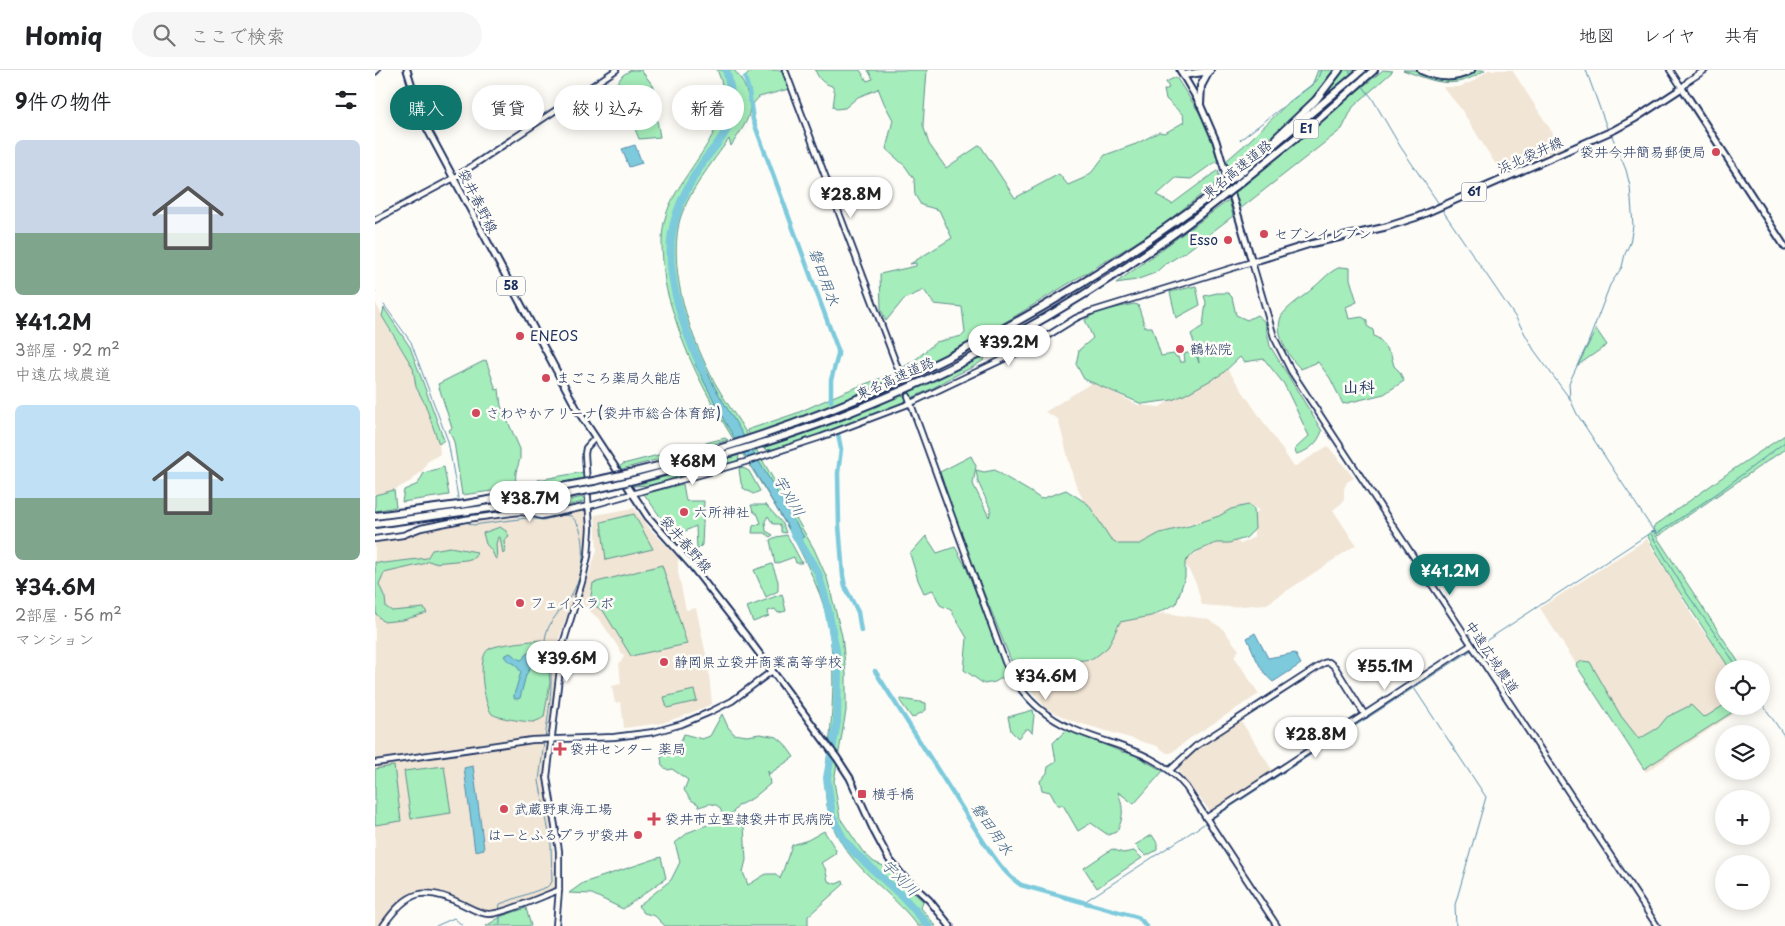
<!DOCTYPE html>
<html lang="ja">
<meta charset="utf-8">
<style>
:root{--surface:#fff;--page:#f6f6f6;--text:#202124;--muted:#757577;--line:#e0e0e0;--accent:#0f766e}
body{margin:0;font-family:"Playpen Sans","Klee One",sans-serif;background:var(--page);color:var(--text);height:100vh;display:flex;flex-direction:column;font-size:19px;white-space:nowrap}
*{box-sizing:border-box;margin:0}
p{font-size:16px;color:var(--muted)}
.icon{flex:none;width:28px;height:28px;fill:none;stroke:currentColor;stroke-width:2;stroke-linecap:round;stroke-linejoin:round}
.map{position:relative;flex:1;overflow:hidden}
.side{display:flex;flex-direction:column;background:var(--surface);width:375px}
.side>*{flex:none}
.banner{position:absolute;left:15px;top:15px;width:475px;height:45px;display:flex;gap:10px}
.buttons{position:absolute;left:1340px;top:590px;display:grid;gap:10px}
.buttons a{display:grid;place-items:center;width:55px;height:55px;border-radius:50%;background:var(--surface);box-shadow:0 2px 12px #0003;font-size:25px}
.price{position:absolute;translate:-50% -42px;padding:0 11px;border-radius:18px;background:#fff;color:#222;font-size:16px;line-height:32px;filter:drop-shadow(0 1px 2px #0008)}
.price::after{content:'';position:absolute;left:50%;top:30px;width:15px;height:11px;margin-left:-8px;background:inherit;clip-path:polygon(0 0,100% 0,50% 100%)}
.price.selected{background:var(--accent);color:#fff}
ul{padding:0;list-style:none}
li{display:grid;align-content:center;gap:10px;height:265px;padding:0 15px}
li span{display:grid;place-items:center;height:155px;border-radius:8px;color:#555}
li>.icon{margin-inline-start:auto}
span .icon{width:90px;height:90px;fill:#fffc;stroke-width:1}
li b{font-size:21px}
h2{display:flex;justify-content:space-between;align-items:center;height:60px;padding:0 15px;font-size:21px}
.chip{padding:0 18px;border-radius:22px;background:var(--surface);box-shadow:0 2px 12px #0003;font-size:18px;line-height:45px}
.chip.selected{background:var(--accent);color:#fff}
header{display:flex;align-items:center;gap:30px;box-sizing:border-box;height:70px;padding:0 25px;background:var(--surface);border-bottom:1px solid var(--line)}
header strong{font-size:24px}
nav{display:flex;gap:28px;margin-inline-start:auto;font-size:18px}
.search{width:350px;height:45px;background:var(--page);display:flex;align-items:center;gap:12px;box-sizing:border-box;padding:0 18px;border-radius:28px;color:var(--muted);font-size:19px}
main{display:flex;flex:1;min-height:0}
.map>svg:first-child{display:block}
.built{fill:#f1e5d5}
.green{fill:#a5edba;stroke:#608e8c}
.water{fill:#7dcadc;stroke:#568caa}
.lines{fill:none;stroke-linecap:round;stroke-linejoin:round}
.stream{stroke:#568caa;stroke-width:1}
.canal{stroke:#7dcadc;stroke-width:4.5}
.river{stroke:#7dcadc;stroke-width:8}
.tertiary-casing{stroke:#1b2f5e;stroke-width:8}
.primary-casing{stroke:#1b2f5e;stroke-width:9}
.motorway-casing{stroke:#1b2f5e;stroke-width:10}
.tertiary{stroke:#fdfcf7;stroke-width:4.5}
.primary{stroke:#fdfcf7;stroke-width:5}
.motorway{stroke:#fdfcf7;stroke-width:6}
.motorway-bridge-casing{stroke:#1b2f5e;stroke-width:10;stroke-linecap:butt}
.motorway-bridge{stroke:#fdfcf7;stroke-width:6}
.poi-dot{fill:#d1495b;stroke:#fdfcf7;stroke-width:2}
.labels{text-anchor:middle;stroke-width:5;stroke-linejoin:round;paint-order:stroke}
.shield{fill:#fdfcf7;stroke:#5f6c8c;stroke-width:1}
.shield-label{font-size:12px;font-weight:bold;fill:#1b2f5e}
.poi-label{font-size:14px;fill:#1b2f5e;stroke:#fdfcf7;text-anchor:start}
.street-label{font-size:14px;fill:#1b2f5e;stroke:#fdfcf7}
.water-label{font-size:15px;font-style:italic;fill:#385e84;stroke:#fdfcf7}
.quarter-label{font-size:16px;font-weight:bold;fill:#1b2f5e;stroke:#fdfcf7}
</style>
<header>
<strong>Homiq</strong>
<div class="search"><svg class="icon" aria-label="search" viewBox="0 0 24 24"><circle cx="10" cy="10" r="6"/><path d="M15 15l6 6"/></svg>ここで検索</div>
<nav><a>地図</a><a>レイヤ</a><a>共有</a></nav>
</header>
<main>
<section class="side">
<h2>9件の物件<svg class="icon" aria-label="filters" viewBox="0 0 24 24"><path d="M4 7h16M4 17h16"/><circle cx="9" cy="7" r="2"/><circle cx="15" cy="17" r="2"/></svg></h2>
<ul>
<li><span style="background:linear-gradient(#c9d6e8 60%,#7fa58c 0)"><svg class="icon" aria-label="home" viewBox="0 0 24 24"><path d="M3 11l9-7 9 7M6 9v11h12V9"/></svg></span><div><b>¥41.2M</b><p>3部屋 · 92 m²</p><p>中遠広域農道</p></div></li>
<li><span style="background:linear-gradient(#bfe0f5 60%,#7fa58c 0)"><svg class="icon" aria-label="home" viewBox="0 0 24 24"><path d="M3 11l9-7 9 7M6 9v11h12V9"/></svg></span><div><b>¥34.6M</b><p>2部屋 · 56 m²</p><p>マンション</p></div></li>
</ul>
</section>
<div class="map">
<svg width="1410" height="856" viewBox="0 0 1410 856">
<rect width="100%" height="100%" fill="#fdfcf7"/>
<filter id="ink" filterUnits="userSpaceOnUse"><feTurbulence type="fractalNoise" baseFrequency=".02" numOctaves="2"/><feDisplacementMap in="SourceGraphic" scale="10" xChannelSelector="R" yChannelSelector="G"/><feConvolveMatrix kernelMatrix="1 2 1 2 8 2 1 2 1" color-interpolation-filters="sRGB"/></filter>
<g filter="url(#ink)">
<g class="built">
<polygon points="1113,0 1137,0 1188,79 1128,106 1086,39 1068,17 1084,17 1099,11"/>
<polygon points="0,232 15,261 38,298 41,317 50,334 64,374 65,384 52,392 48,400 36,411 19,420 0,425"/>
<polygon points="849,294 919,397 953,376 979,408 972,412 969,419 969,428 967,433 958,440 981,475 892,534 854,537 827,535 821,513 809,492 848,463 866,474 879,467 878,445 884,440 873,435 844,451 816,453 777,477 743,506 699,410 683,349 670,342 718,312 763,335 785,337"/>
<polygon points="259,438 276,460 303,487 303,502 311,540 321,538 333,594 337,634 308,646 287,653 249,658 246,632 240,633 237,616 246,614 244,594 249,586 225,550 209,536 206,529 222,480 220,445"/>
<polygon points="212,439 212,476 204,512 183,571 175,658 169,707 177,766 181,818 115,842 108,842 72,824 56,821 37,823 26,829 18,836 5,856 0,856 0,471 28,468 47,461 94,452 154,446 166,447"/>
<polygon points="1272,469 1320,550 1356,599 1349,599 1349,636 1370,636 1271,702 1165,538"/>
<polygon points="789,543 832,549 847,558 864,580 859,586 884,624 814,669 796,683 792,683 782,676 694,650 671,638 645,606 675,592 718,589 735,573 745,552"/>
<polygon points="866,651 898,701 835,741 805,703 803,696 821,679"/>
</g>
<g class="green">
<polygon points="256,0 266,0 279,17 279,33 285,67 264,69 242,13 248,5"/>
<path d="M342 0H359C369 11 377 29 374 44 372 53 361 68 356 76L354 69C338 91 310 127 304 153 293 204 316 269 340 313 350 331 362 347 372 364 395 403 417 441 439 479L452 508 467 566 471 604V641L459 711 465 748 488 782 499 792 518 800 527 812 548 831 546 838 561 856H543C516 820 471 796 456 751 446 721 451 697 455 666 459 620 461 569 445 525 408 427 330 349 300 248 295 232 290 218 289 202 287 183 285 163 291 145 306 97 368 54 342 0Z"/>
<polygon points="377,0 406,0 414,19 384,27 377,35 371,6"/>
<path d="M440 0H485L492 11 498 9 493 0H552L548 55 554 74 571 98 605 75 640 128 684 104 693 115 709 108 717 102 730 85 761 74 784 62 790 63 809 52 808 45 791 29 789 20 794 18 791 12 801 7 831 53 842 88V92L837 94 816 109 801 108 782 125 797 134 843 100 845 110 780 161 591 276 475 329 420 351 375 365 372 360 422 343 469 322 517 304 540 290 561 272 587 266 590 263 587 237 559 234 549 220 529 229 511 251 506 240 505 204 541 196V193L535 194 577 168 564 140 546 135 540 125 539 109 530 96 511 79 518 50 509 33 503 18V19L483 27 470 38 461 39 458 37 460 22 457 16C447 13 444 9 440 0Z"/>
<polygon points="943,0 960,0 930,36 856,102 851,91 874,71 914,32 937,15"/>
<polygon points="964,0 980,0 956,23 954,21"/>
<polygon points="1008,0 1018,1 978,37 967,59 865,139 859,123"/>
<path d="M1028 0H1041L1079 9 1102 0H1110C1079 21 1060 12 1028 0Z"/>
<polygon points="854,130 858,146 812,181 789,195 780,203 761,210 741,213"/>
<path d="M966 197 975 198V209L982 232 971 237 974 249 987 247 992 250V256L998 260 999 266 1004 269 1016 285 1019 296 1024 301 1029 311 1009 324 968 334 955 308 943 292 926 299C914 288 899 264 906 247 911 237 930 226 938 218 948 210 954 201 966 197Z"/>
<polygon points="821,216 825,235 801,248 795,222"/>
<path d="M842 223H853L857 227 861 245 872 250 882 245 890 252 895 276 947 361C943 373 934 381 921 384L920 379 934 366 909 314 889 289 869 292 865 287 847 304 809 325 797 330 767 334 709 309 701 294 704 280 718 268 710 250 722 242 759 234 763 235 770 257H777L786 286 799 284 801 287H803L805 292H810L809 284 820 281 824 293 822 281 816 264 828 256 831 232 829 226Z"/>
<polygon points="9,238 35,277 69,370 64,374 50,334 41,317 38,298 7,246"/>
<polygon points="1221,259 1232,275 1203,295"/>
<polygon points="611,285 609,290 598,297 583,304 558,318 505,343 419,373 394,380 387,378 471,349"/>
<polygon points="111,290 121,320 124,319 126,336 145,379 145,389 141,402 140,418 87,425 79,372 74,360 77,358 63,314"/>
<polygon points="1410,365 1410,379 1283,466 1278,457 1356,401"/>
<polygon points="350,368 353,370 244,400 243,398 248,394"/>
<polygon points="364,385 363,392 276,415 258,416"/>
<path d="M596 386 601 396 598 414 614 447 616 440 603 412 601 400 609 402 620 400C635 411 651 418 666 429L691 420 713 434 735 468 743 474H765L785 463 814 456 844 446 856 439 873 435 879 439 880 459 871 468 854 473H841L820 482 810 492V507L801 534 776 546 745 552 733 577 718 589 681 593 664 590 639 598 583 458 565 402Z"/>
<polygon points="69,397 74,425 27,432 29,420 43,414 49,403"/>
<polygon points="366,397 374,401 385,421 378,424 368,418 366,413 364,399"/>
<polygon points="208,402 210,404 209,408 160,419 160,415 163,410"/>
<polygon points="308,414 311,431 329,431 327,475 322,480 321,456 302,465 284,445 269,424"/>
<polygon points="19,420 21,437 0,441 0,425"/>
<polygon points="208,427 210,430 208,432 169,441 162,440 160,437"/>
<polygon points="376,435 391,435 408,454 411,463 406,462 406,457 404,454 398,454 393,446 390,451 391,461 398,465 395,467 390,463 377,463 378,456 386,453 383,445 378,441"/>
<polygon points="259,444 278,479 231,490 226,452"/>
<polygon points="125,457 131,461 134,466 129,470 130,482 128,484 125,467 123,467 121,474 122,489 120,488 117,481 111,474 108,463"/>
<polygon points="1278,461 1368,599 1355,599 1300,515 1272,465"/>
<polygon points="412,465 427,493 421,493 419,487 400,494 395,470 401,467"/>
<polygon points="551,466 562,483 580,477 591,497 632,605 620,612 609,614 589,600 592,568 576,540 565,535 558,520 549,523 543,510 535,484"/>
<polygon points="75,477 102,482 99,488 91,490 59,493 54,491 48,494 9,503 4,514 10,528 11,537 17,541 49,538 52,543 28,550 9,552 1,544 0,492 9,493 52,488 57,480"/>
<polygon points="397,494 403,511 403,521 391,527 379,500"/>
<polygon points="287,495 312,574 256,586 229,542 215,532 218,513"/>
<polygon points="407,524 411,541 403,543 400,539 393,541 394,546 378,552 372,537"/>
<path d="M167 570 173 591 175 613 169 647C166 649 162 651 158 652 152 652 121 648 117 644 109 635 101 586 114 579 122 574 157 571 167 570Z"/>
<polygon points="1207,591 1215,592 1246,646 1264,669 1283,658 1292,647 1316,635 1328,647 1332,646 1349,635 1367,636 1269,699 1201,595"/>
<polygon points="319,620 322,631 292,638 289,627"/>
<polygon points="526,629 551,633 551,640 537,648 525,631"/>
<polygon points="658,640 659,645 657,663 654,659 651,659 643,668 636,661 633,647"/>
<path d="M347 644 353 657 359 664 372 666 385 664 402 667 409 673 419 687 394 704 393 701 395 714 378 728 364 735 354 747 366 753 369 756 371 790 368 802 373 815 391 804H401L405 809 417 775 433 770 449 761 461 780 460 784 446 793 450 798 453 811 461 814 468 811 469 814 433 846V856H290L280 846 269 843 263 836 296 810 305 792 300 773 314 762 345 750C349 744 346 735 337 734 334 733 328 736 324 737L323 734 316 730 309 720 313 710 297 699 293 700 287 696 286 687C300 680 303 679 309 664L327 669 335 666Z"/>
<path d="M693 660 747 682 756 683 788 701 759 734 743 722C748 736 750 748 741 762L733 765 716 753 703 761 688 735H682L675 722 667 720 665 711 672 703 673 697 681 692 678 673 688 663Z"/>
<polygon points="19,696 26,751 0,755 0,699"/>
<polygon points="69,696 76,743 36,749 29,701"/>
<polygon points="777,765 782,773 782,780 771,786 760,775"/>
<polygon points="737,779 748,783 759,781 767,788 722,818 709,798"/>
<polygon points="286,787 291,808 248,839 217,824 194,823 208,813"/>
<polygon points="151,838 156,856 111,856 127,846"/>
</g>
<g class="water">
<polygon points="260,75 267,93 254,97 247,79"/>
<polygon points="327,291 340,318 429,467 420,469 350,352 320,294"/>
<path d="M880 563 893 588 920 583 926 594 898 612C885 602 879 583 872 568Z"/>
<polygon points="156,582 159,586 159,591 151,605 145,628 142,629 139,628 139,625 146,602 140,594 132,590 129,586 135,583 145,590 148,589 151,584"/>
<polygon points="98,696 109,779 100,781 89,698"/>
</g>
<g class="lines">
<g class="stream">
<polyline points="973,0 978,5"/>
<polyline points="1211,0 1232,58"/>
<polyline points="987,15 997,28 1025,76 1064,134"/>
<polyline points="1237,66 1251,100 1255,116 1258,156 1255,173 1250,184 1247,197 1235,215 1213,273 1194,313 1195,329 1202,344 1278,460"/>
<polyline points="865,70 935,16 943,8 946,0"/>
<polyline points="1068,141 1141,248 1159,280 1195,329"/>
<polyline points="0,221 1,222"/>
<polyline points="9,235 36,272 41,286 73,371 84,433"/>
<path d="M89 451 98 455 152 448 168 450 188 445 196 446C215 463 209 503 198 522 189 538 170 553 170 572 170 582 175 592 176 602 177 623 173 647 170 668"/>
<polyline points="1276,464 1309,519 1364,599"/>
<polyline points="1100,578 1278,461 1283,463 1344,422 1410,372"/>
<polyline points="1039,618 1111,727 1080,835 1081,856"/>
<polyline points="1386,632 1410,667"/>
<polyline points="709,832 1097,580"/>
<polyline points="124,841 125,834 172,817 177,812 176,773 164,711 169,672"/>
<polyline points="61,856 79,848 88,856"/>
<polyline points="116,856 125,854 125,845"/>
</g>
<g class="canal">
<polyline points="370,8 374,21 378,50 463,280 463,285 456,310 456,331"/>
<polyline points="463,364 466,379 463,403 464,455 468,506 470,517 483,542 486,561"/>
<path d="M500 601 608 771C619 787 629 804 646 815L762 847 767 851 771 856"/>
</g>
<g class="river">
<path d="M328 301C307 257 285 193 301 146 307 126 319 105 331 88 339 78 348 68 353 57 359 39 356 17 351 0"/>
<polyline points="418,461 443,503 452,534 461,581 463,601 462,652 452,708 457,746 469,770 479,782 529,828 554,856"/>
</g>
<defs>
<g id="tertiary">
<polyline points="410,0 525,304"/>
<polyline points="1295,0 1307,18 1313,11 1330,0"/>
<polyline points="0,2 2,0"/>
<polyline points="0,150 79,108 241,0"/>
<path d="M533 326 630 592C642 619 662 641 689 655 731 676 780 678 811 717L902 856"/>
<polyline points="0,469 28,465 46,458 91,449 144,442 156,443 166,446 214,436 370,392 446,367 536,333 656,276 701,248 715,242 877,192 899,267 916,301 1282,856"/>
<polyline points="0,693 157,670 239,667 279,662 307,654 335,642 357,631 397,601"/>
<polyline points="795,700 821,676 949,593 954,592 960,597 990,645"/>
<polyline points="831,748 1096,575"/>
<path d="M8 856C33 820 49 815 89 835 97 839 106 844 114 844 129 844 168 826 184 820"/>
<polyline points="181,856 184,820 184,781 172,707 188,574 207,512 213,486 215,458 210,384 211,378 220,368"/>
</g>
<g id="primary">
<polyline points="32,0 47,49 203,341 273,447 316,495 372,567 462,688 475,708 499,761 514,789 528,806 554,830 575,856"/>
<polyline points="805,0 825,34 841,71 877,192 935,174 1011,157 1042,147 1239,60 1261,48 1307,18 1410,177"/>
</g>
<g id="motorway">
<path d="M1046 0C1064 8 1079 9 1096 0"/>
<polyline points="1058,0 1072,3 1082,2"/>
<polyline points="808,5 835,1"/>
<polyline points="825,34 826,16 834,1"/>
<polyline points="901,68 941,30 964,0"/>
<polyline points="858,109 987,0"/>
<polyline points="861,116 938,54 999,0"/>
<path d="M255 403C473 351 671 251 848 116"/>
<path d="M259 410C321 393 383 376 444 354 591 300 729 221 851 124"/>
<polyline points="219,411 237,407"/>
<polyline points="220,419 242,414"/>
<polyline points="0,446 91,434 208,413"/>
<polyline points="0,454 130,436 208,421"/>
</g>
</defs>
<use href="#tertiary" class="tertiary-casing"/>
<use href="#primary" class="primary-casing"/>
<use href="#motorway" class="motorway-casing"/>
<use href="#tertiary" class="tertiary"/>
<use href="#primary" class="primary"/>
<use href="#motorway" class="motorway"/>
<defs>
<g id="motorway-bridge">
<polyline points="848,116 857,108"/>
<polyline points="851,124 861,116"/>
<polyline points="237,407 255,403"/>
<polyline points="208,413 219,411"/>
<polyline points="242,414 259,410"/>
<polyline points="208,421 220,419"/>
</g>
</defs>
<use href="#motorway-bridge" class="motorway-bridge-casing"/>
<use href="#motorway-bridge" class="motorway-bridge"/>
</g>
</g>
<g class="poi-dot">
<circle cx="1341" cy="82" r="5"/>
<circle cx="889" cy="164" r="5"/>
<circle cx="853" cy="170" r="5"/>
<circle cx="145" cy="266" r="5"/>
<circle cx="805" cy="279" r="5"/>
<circle cx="171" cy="308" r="5"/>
<circle cx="101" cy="343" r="5"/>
<circle cx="309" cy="442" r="5"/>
<circle cx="145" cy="533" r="5"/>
<circle cx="289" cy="592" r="5"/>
<path d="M182.5 671.5h5v5h5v5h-5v5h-5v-5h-5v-5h5z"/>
<rect x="482" y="719" width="10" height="10" rx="2.5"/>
<circle cx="129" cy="739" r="5"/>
<path d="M276.5 741.5h5v5h5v5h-5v5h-5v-5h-5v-5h5z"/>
<circle cx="263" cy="765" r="5"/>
</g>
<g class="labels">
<g class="shield">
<rect x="918.5" y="49.5" width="25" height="19" rx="4"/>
<rect x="1086.5" y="112.5" width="25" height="19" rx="4"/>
<rect x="122" y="206.5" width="28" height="19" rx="4"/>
</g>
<g class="shield-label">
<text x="931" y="63">E1</text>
<text x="1099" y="126">61</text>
<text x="136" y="220">58</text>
</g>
<g class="poi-label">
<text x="1331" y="87" text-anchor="end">袋井今井簡易郵便局</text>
<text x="899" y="169">セブンイレブン</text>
<text x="843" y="175" text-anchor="end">Esso</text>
<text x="155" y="271">ENEOS</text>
<text x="815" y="284">鶴松院</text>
<text x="181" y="313">まごころ薬局久能店</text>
<text x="111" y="348">さわやかアリーナ(袋井市総合体育館)</text>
<text x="319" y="447">六所神社</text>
<text x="155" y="538">フェイスラボ</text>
<text x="299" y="597">静岡県立袋井商業高等学校</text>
<text x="195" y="684">袋井センター 薬局</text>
<text x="497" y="729">横手橋</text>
<text x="139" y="744">武蔵野東海工場</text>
<text x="290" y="754">袋井市立聖隷袋井市民病院</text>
<text x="253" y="770" text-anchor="end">はーとふるプラザ袋井</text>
</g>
<g class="street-label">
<text transform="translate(1155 85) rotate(-24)" y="5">浜北袋井線</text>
<text transform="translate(862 99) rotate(-39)" y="5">東名高速道路</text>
<text transform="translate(103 131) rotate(63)" y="5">袋井春野線</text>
<text transform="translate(520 308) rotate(-24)" y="5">東名高速道路</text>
<text transform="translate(311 474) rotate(49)" y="5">袋井春野線</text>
<text transform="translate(1117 587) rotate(56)" y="5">中遠広域農道</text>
</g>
<g class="water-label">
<text transform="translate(449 207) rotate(70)" y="5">磐田用水</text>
<text transform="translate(414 426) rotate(60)" y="5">宇刈川</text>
<text transform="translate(617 759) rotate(55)" y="5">磐田用水</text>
<text transform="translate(525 808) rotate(45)" y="5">宇刈川</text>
</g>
<g class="quarter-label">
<text x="984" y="323">山科</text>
</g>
</g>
</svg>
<div class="buttons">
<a><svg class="icon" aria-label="locate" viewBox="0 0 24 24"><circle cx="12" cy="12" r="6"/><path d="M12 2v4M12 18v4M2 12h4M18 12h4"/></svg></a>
<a><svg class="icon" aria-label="layers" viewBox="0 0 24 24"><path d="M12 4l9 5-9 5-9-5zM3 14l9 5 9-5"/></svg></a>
<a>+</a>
<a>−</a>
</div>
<b class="price" style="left:476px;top:149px">¥28.8M</b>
<b class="price" style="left:634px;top:297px">¥39.2M</b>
<b class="price" style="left:318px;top:416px">¥68M</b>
<b class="price" style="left:155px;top:453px">¥38.7M</b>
<b class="price selected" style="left:1075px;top:526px">¥41.2M</b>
<b class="price" style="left:192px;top:613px">¥39.6M</b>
<b class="price" style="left:1010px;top:621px">¥55.1M</b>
<b class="price" style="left:671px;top:631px">¥34.6M</b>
<b class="price" style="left:941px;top:689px">¥28.8M</b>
<div class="banner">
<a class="chip selected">購入</a>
<a class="chip">賃貸</a>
<a class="chip">絞り込み</a>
<a class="chip">新着</a>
</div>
</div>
</main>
